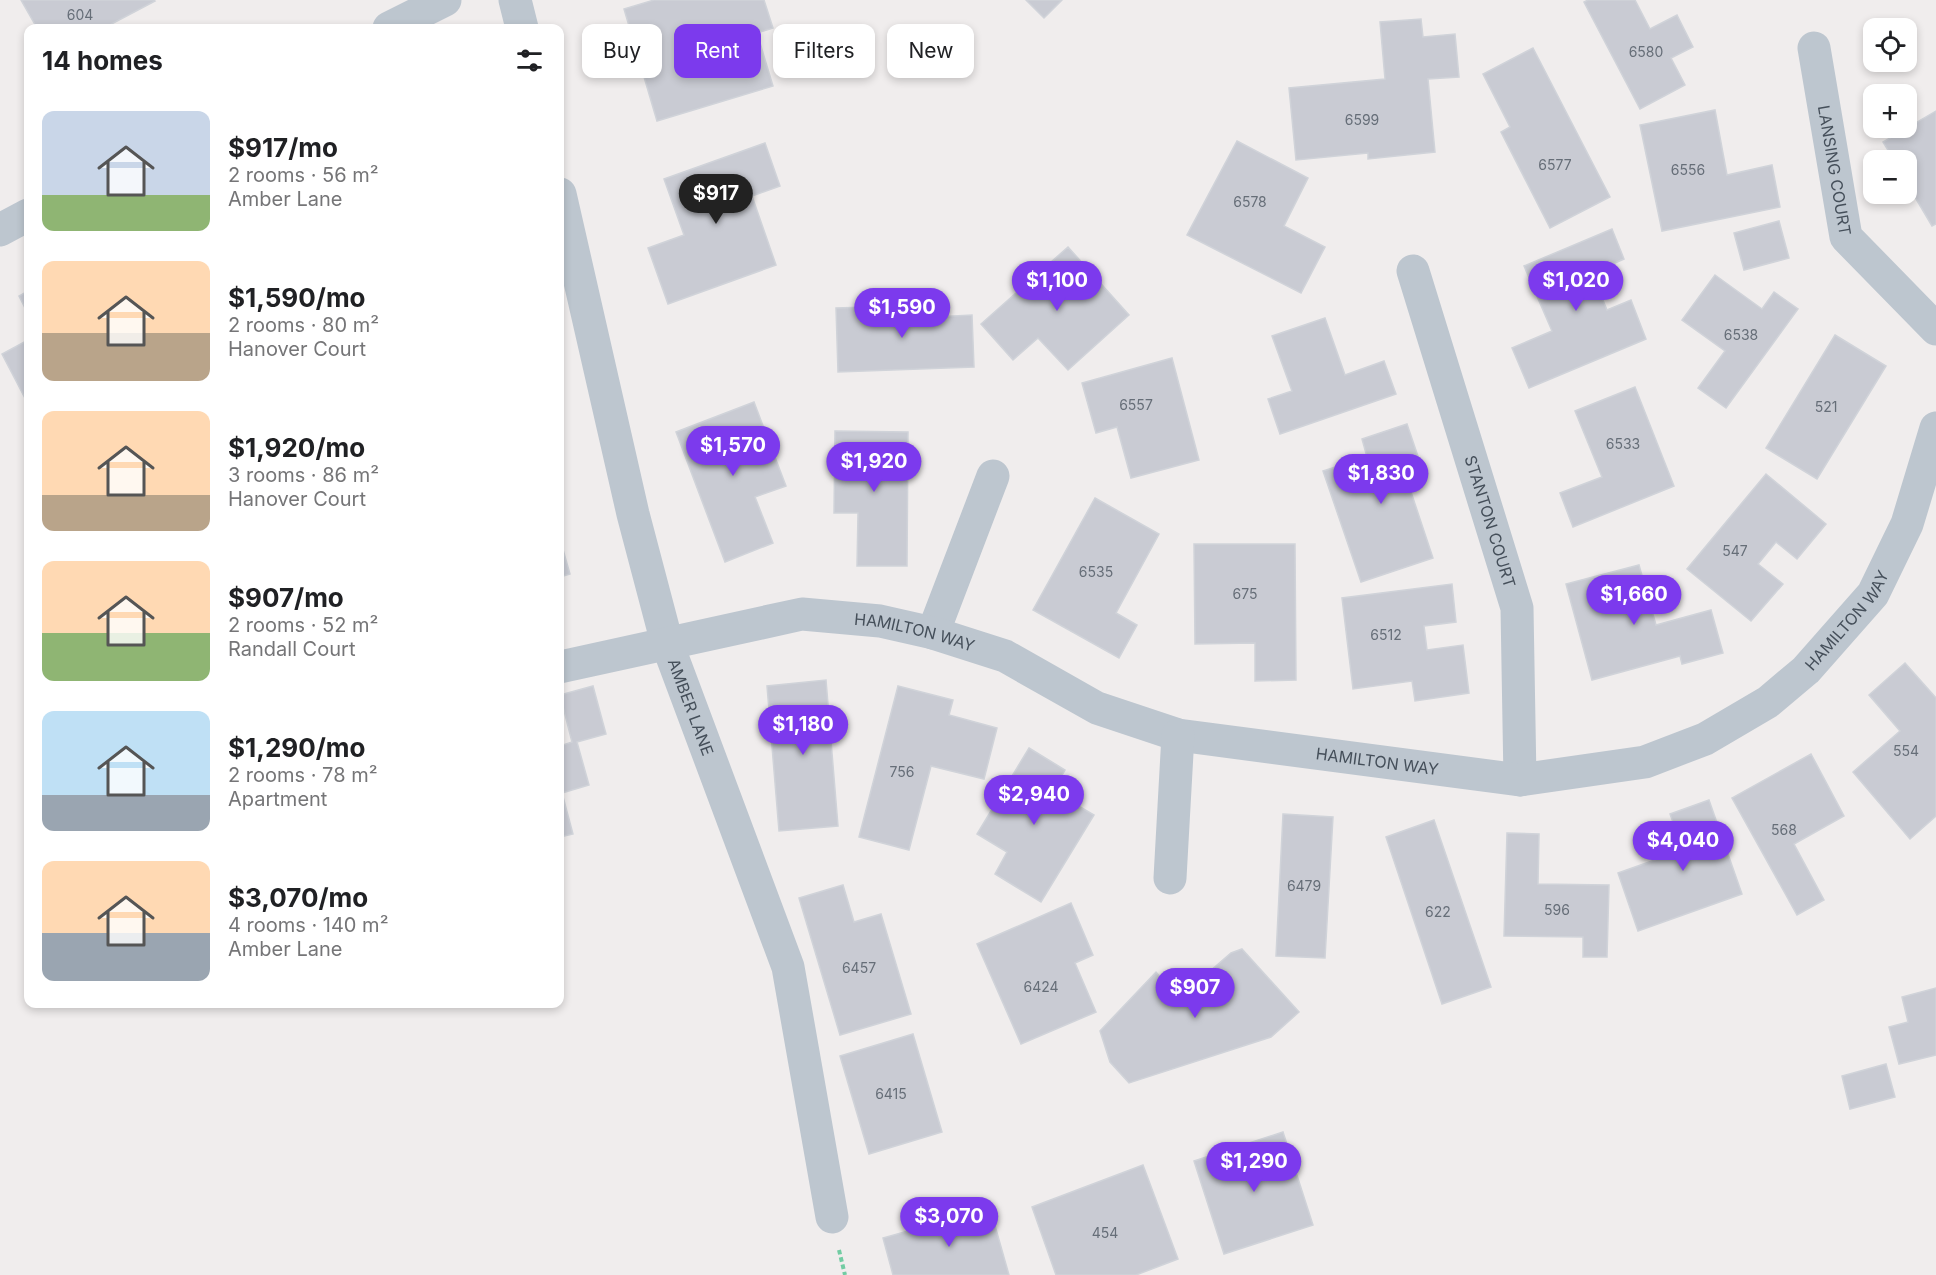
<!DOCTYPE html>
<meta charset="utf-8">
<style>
:root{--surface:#fff;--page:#f6f6f6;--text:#202124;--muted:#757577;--accent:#7c3aed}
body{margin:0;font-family:Inter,sans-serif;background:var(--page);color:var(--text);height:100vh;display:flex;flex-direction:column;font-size:22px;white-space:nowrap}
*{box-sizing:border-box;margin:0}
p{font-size:20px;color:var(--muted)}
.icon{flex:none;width:33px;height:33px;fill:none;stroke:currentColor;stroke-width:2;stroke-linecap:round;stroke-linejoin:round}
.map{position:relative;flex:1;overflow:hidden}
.side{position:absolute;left:24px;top:24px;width:540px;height:984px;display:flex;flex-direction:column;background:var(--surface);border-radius:12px;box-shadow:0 3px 9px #0003}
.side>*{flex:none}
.hud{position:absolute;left:582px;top:24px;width:570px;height:54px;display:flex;gap:12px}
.tools{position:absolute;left:1863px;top:18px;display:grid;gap:12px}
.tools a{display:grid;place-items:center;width:54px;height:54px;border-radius:12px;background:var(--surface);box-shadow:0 3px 9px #0003;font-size:30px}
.price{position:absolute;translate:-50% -51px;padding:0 14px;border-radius:21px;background:var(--accent);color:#fff;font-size:20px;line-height:39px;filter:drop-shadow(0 2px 3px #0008)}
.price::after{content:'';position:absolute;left:50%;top:36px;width:18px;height:14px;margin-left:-9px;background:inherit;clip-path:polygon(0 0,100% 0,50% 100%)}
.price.selected{background:#222;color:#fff}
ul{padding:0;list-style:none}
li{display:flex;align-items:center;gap:18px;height:150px;padding:0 18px}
li span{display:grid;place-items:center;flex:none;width:168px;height:120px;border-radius:12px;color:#555}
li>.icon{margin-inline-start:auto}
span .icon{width:72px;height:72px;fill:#fffc;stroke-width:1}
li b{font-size:26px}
h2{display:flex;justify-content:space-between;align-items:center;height:72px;padding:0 18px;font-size:26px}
.tag{padding:0 21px;border-radius:12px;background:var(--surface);box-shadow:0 3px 9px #0003;font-size:21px;line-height:54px}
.tag.selected{background:var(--accent);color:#fff}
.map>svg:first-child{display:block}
.building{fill:#c9cbd3;stroke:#d0d3d9;stroke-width:1.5}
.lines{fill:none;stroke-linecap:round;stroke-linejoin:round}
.path{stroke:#72cca3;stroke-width:4;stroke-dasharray:4.5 3;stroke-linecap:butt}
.minor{stroke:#bdc6cf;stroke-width:33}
.labels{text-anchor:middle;stroke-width:4.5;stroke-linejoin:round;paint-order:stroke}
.number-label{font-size:14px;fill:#666e78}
.street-label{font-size:16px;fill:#454f5a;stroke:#fff}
</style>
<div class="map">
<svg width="1936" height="1275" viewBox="0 0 1936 1275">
<rect width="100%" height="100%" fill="#f0eded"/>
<g class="building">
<polygon points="21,0 154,0 155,1 104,28 37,28"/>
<polygon points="654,0 764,0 773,28 757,33 773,86 657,121 624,9"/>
<polygon points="1026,0 1062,0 1044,18"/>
<polygon points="1588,0 1635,0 1650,29 1677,15 1693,47 1671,58 1685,85 1640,109 1584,2"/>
<polygon points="1421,19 1423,37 1455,34 1459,77 1428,79 1435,152 1368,159 1368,153 1296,160 1289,88 1385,79 1380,22"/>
<polygon points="1533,48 1610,197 1550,228 1501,132 1510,127 1483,74"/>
<polygon points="1715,110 1727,175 1772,165 1780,207 1662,231 1640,125"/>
<polygon points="1936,111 1936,224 1932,226 1906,182 1906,160 1894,160 1883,142"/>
<polygon points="1237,141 1308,178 1284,226 1325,247 1301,293 1187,235"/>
<polygon points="765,143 780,186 752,196 776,265 668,304 648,248 684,235 664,179"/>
<polygon points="1779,221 1789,258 1744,270 1734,233"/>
<polygon points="1612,229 1624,259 1592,273 1607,310 1631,300 1646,339 1529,388 1512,348 1552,331 1524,266"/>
<polygon points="1068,247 1129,315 1068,370 1038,338 1013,360 981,324"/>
<polygon points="1715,275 1762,309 1774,292 1798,309 1726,408 1698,388 1725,351 1682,320"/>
<polygon points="28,291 28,314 19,296"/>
<polygon points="935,305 935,317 972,315 974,367 838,372 836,308"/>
<polygon points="1325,318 1345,375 1384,361 1396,394 1280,434 1268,399 1292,391 1272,336"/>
<polygon points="1835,335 1886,366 1817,479 1766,448"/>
<polygon points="28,340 28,404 2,354"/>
<polygon points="1172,358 1199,460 1131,478 1117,427 1096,433 1082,383"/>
<polygon points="1635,387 1674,486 1573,527 1560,493 1602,477 1575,411"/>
<polygon points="754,402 786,486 755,497 773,543 725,562 676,432"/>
<polygon points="1407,424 1423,471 1406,477 1433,558 1361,582 1323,471 1367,457 1362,439"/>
<polygon points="835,431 908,432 907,566 857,566 858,513 834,513"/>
<polygon points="1766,474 1826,524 1797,559 1776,542 1758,564 1783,584 1751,621 1687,569"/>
<polygon points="1095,498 1159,534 1116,613 1137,625 1119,658 1033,610"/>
<polygon points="1194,544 1295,544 1296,680 1255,681 1255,643 1195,644"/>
<polygon points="560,546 562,546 570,574 560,577"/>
<polygon points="1639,565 1656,625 1711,610 1723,653 1682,664 1680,656 1592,680 1566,584"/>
<polygon points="1452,584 1456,622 1424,626 1427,650 1463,645 1469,693 1415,701 1412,681 1353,689 1342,598"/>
<polygon points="1905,663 1936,698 1936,816 1910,839 1853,772 1900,731 1869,695"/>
<polygon points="826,680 838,826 779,831 767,686"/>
<polygon points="593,686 606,734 577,742 589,785 562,793 573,834 560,837 560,746 572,742 560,695"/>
<polygon points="898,686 953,700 949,715 997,728 984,779 931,766 909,850 859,837"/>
<polygon points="1029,748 1065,770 1053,791 1094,815 1041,902 995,874 1007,852 977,834"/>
<polygon points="1811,754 1844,816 1794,844 1824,900 1797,915 1732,798"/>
<polygon points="1709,800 1742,894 1638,931 1618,873 1683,850 1670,814"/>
<polygon points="1283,814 1333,817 1325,958 1276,956"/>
<polygon points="1434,820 1491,987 1442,1004 1386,837"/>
<polygon points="1507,833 1539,834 1538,884 1609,885 1607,957 1583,957 1583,937 1504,936"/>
<polygon points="843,885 854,922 881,914 911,1014 840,1035 799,898"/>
<polygon points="1071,903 1093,955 1075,963 1096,1012 1021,1044 977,944"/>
<polygon points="1242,949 1299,1012 1271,1037 1129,1083 1110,1062 1100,1031 1156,972 1179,998 1231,953"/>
<polygon points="1936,988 1936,1055 1899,1064 1889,1027 1908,1022 1902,997"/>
<polygon points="913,1034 942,1132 869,1154 840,1056"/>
<polygon points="1886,1064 1895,1097 1850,1109 1842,1076"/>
<polygon points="1283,1132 1313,1225 1224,1254 1194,1161"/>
<polygon points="1143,1165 1178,1259 1136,1275 1056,1275 1032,1207"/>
<polygon points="990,1208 1009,1275 893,1275 883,1238"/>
</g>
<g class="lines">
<polyline class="path" points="839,1250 845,1275"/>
<g class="minor">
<polyline points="515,0 522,28"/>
<polyline points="389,28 445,0"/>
<path id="s1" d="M1814 48 1846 237 1936 329"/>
<path id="s2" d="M560 194 633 514 667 643 788 967 832 1217"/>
<polyline points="0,230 28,215"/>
<path id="s3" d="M1413 271 1517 608 1520 780"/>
<polyline points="933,633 993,476"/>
<path id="s4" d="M560 667 802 614 880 621 933 633 1005 656 1097 708 1178 735 1520 780 1645 762 1705 739 1768 702 1806 670 1873 594 1907 524 1936 428"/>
<polyline points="1170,878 1178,735"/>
</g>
</g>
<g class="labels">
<g class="number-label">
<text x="80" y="20">604</text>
<text x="1646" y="57">6580</text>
<text x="1362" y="125">6599</text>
<text x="1555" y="170">6577</text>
<text x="1688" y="175">6556</text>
<text x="1250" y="207">6578</text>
<text x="1741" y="340">6538</text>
<text x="1136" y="410">6557</text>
<text x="1826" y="412">521</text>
<text x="1623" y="449">6533</text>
<text x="1735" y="556">547</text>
<text x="1096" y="577">6535</text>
<text x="1245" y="599">675</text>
<text x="1386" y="640">6512</text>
<text x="1906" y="756">554</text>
<text x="902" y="777">756</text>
<text x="1784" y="835">568</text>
<text x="1304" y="891">6479</text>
<text x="1557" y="915">596</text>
<text x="1438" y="917">622</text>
<text x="859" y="973">6457</text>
<text x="1041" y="992">6424</text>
<text x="891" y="1099">6415</text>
<text x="1105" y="1238">454</text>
</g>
<g class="street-label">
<text dy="6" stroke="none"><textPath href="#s1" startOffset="124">LANSING COURT</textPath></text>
<text dy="6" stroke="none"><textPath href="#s3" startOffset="262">STANTON COURT</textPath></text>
<text dy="6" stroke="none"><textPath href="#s4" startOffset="1370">HAMILTON WAY</textPath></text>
<text dy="6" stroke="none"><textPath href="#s4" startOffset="362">HAMILTON WAY</textPath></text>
<text dy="6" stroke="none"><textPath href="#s2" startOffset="530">AMBER LANE</textPath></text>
<text dy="6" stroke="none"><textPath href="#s4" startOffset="848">HAMILTON WAY</textPath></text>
</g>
</g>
</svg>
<div class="tools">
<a><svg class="icon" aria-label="locate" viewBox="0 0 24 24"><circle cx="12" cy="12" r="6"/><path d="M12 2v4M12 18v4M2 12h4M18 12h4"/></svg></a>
<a>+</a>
<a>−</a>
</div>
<b class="price selected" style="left:716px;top:225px">$917</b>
<b class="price" style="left:1057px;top:312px">$1,100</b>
<b class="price" style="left:1576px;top:312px">$1,020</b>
<b class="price" style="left:902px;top:339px">$1,590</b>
<b class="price" style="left:733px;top:477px">$1,570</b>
<b class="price" style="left:874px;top:493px">$1,920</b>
<b class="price" style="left:1381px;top:505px">$1,830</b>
<b class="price" style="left:1634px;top:626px">$1,660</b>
<b class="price" style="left:803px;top:756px">$1,180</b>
<b class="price" style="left:1034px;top:826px">$2,940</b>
<b class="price" style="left:1683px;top:872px">$4,040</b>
<b class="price" style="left:1195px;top:1019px">$907</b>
<b class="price" style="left:1254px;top:1193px">$1,290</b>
<b class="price" style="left:949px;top:1248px">$3,070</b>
<div class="hud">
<a class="tag">Buy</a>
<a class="tag selected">Rent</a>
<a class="tag">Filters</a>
<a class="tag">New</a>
</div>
<section class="side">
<h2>14 homes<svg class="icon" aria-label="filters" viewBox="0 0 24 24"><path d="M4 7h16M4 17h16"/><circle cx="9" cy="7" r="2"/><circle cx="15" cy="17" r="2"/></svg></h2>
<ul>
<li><span style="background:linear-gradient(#c9d6e8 70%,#8fb573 0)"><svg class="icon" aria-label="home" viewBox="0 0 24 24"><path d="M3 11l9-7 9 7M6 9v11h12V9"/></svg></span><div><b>$917/mo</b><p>2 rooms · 56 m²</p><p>Amber Lane</p></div></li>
<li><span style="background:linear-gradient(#ffd9b3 60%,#b9a48a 0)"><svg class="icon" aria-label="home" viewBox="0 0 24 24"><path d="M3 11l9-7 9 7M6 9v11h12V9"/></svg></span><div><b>$1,590/mo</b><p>2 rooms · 80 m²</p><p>Hanover Court</p></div></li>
<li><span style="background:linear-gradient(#ffd9b3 70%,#b9a48a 0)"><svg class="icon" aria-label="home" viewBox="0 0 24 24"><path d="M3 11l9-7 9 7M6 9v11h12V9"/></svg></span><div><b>$1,920/mo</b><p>3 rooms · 86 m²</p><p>Hanover Court</p></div></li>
<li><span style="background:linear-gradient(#ffd9b3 60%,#8fb573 0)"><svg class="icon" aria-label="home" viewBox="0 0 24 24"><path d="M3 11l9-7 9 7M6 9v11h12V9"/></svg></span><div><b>$907/mo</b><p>2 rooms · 52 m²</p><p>Randall Court</p></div></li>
<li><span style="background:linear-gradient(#bfe0f5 70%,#9aa5b1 0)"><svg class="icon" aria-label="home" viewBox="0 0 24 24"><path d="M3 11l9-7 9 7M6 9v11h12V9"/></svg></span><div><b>$1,290/mo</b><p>2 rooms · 78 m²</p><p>Apartment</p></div></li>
<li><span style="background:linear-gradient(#ffd9b3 60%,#9aa5b1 0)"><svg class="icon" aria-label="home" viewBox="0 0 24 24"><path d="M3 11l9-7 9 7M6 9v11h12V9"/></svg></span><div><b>$3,070/mo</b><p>4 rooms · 140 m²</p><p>Amber Lane</p></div></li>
</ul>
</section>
</div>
